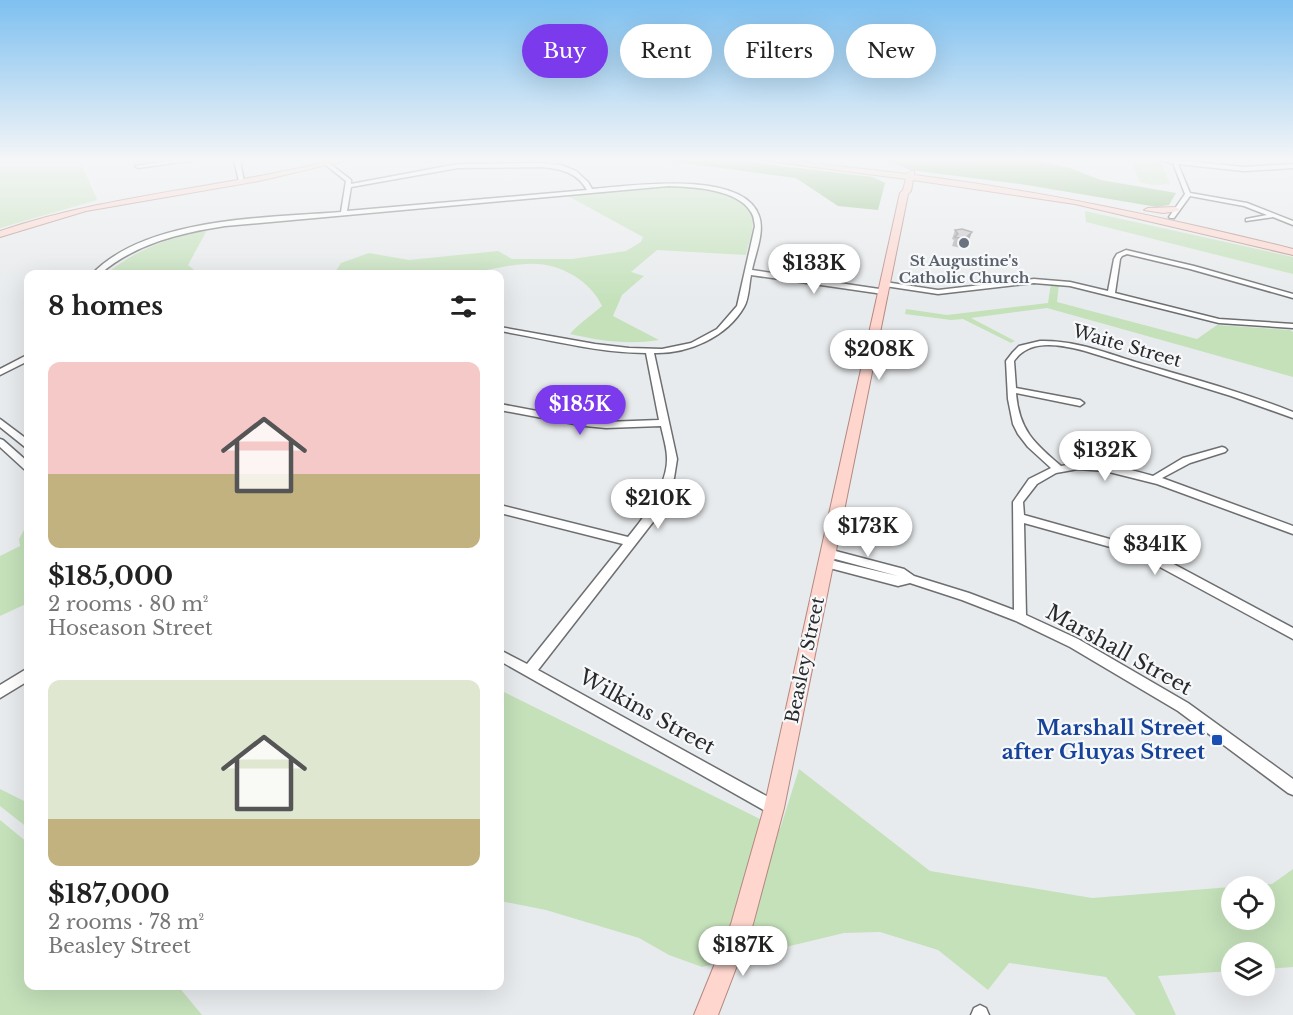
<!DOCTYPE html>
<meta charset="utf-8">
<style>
:root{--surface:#fff;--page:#f6f6f6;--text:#222;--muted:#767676;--accent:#7c3aed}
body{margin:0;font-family:"Libre Baskerville",serif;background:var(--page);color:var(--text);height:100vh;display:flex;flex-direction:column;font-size:22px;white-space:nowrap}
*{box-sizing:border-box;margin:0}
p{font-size:20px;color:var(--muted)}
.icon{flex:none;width:33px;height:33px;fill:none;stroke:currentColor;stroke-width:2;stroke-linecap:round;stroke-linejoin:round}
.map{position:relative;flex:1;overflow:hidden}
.details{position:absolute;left:24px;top:270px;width:480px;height:720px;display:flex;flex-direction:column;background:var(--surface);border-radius:12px;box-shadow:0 6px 24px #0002}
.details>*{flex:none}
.hud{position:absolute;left:522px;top:24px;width:570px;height:54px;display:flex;gap:12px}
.controls{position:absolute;left:1221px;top:876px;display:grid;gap:12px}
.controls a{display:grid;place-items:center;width:54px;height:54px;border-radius:50%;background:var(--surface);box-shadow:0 6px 24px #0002;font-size:30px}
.price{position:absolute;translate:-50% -51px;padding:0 14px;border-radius:21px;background:#fff;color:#222;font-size:20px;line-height:39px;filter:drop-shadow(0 2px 3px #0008)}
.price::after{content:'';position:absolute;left:50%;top:36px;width:18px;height:14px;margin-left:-9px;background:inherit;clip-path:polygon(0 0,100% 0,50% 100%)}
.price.active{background:var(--accent);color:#fff}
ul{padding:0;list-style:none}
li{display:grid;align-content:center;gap:12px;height:318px;padding:0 24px}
li span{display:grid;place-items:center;height:186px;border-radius:12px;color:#555}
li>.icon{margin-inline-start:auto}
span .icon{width:108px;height:108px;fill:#fffc;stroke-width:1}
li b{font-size:26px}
h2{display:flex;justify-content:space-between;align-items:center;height:72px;padding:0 24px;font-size:26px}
.chip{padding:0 21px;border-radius:27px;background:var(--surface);box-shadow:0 6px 24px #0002;font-size:21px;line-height:54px}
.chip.active{background:var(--accent);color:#fff}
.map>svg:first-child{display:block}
.green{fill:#c4e1ba}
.forest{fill:#93c285}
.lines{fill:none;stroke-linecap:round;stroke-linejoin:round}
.stream{stroke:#80d1fb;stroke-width:1.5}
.minor-casing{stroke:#6c6e70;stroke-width:3}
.major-casing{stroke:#b38880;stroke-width:2}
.minor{fill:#fff;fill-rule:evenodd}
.major{fill:#fed6ce;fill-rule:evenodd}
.wall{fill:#a9a9aa}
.shaded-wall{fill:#8a898b}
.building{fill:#c5c4c6;stroke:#8a898b;stroke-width:1.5}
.worship-dot{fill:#6b7280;stroke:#f6f8fa;stroke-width:2}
.transit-dot{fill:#1a4fb4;stroke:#f6f8fa;stroke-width:2}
.labels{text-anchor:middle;stroke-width:4.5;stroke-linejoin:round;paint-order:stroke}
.far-worship-label{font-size:15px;font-weight:bold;fill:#5b616d;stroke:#f6f8fa}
.street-label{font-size:18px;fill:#292a2b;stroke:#f6f8fa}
.near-street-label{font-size:21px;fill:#292a2b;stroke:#f6f8fa}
.near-transit-label{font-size:21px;font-weight:bold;fill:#164399;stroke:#f6f8fa;text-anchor:end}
</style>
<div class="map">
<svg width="1293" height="1015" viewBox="0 0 1293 1015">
<rect width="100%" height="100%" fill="#e8ebed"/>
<g class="green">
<polygon points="1131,161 1162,164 1170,184 1153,185 1140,182"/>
<polygon points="0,167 83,167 97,200 0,228"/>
<path d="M671 187C693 188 744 191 752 217 755 228 748 244 746 255L657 250 631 272 644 276 622 295 613 316 659 340C628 345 601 341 570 334 579 323 591 316 602 306 590 279 556 261 526 264 504 265 481 273 458 274 417 277 375 275 334 274L341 263 369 253 409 260 498 251 512 259H572L626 251 641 242 643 237 568 196Z"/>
<polygon points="1085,211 1293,257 1293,274 1086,222"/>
<path d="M207 230 188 265 199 274H106C138 248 167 239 207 230Z"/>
<polygon points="1051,283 1059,284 1057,302 1197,339 1217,325 1290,330 1293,332 1293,377 1047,308 971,318 1015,341 1011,343 963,319 951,320 905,314 906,309 947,315 1048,303"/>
<polygon points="28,523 28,603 0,616 0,556 20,546 19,539"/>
<polygon points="502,691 780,829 799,769 930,871 1092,898 1231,887 1232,920 1264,920 1264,886 1236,886 1272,884 1293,869 1293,967 1265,969 1264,952 1232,952 1231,971 1158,976 1176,1015 1136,1015 1106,977 1009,963 988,990 938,950 880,932 844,933 702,967 669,955 639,938 546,910 500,901 500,693"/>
<polygon points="0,789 28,803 28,828 0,806"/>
<polygon points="0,820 28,843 28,986 178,986 202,1015 0,1015"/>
</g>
<g class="forest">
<polygon points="662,160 731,160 873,177 885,183 878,210 838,206 796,178"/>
<polygon points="963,160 1028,160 1067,167 1101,180 1176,193 1169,205 1157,207 1027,185 910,170 890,161 949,162"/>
</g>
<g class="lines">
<polyline class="stream" points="915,160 948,160"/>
<defs>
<g id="minor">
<polygon points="175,160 195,160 138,168 135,166"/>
<polygon points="234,160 240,160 244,182 239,181"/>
<polygon points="1155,160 1176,160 1244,167 1293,164 1293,168 1244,171 1178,164 1190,193 1247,203 1293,221 1293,225 1273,217 1246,221 1246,219 1267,215 1244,206 1190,196 1174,218 1170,218 1169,217 1185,194 1173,163"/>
<path d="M329 163 351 180V184L458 164 542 163 561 165 576 171 588 182 592 189C629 186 743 169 759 216 765 232 755 254 752 270L886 290 887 292 883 294 751 275C749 284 749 299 744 307 727 337 688 354 654 353L677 459 674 478 653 522 538 670 779 803 781 808 779 813 774 815 769 813 500 661V650L527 664 623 544 500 513V505L628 537C644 518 668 484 667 458 667 448 663 436 661 426L606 428 585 426 500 410V404L585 420 606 422 659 420 646 353C597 353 548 339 500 331V327L595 344 629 348 662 349 691 343 717 329 737 306 755 226C754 221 754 216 751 212 738 189 693 187 669 186L225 226C179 233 135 244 100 274H92C147 217 267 218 341 212L346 181 327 166 326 165ZM542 167C561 169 577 172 587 190L347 211 351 187 458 168Z"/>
<polygon points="1126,250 1194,266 1293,294 1293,298 1190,269 1127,254 1122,256 1120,259 1115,293 1219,319 1293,324 1293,328 1219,323 1070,286 1034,283 938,294 885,286 881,284 885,282 938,290 1034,279 1070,282 1108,291 1114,259 1117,254"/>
<path d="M1040 341C1075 340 1106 353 1139 363 1191 378 1242 392 1293 412V418L1231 396 1085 351C1061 345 1030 338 1014 361L1016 388 1080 400 1084 403 1080 406 1016 393C1019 430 1034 443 1061 466 1093 460 1122 467 1153 476L1183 458 1222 447 1225 448 1227 450 1225 452 1190 463 1162 478 1293 526V534L1157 484 1105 471 1078 469 1056 473 1037 484 1023 502 1024 515 1124 543 1155 554 1293 628V639L1147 560 1121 550 1024 523 1026 615 1078 639 1188 703 1293 779V795L1288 793 1178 711 1070 647 1016 621 962 600 910 583 898 586 822 566 820 563 822 560 826 559 898 576 824 556 822 553 824 550 828 549 904 569 914 576 969 593 1014 610 1013 502 1029 479 1051 468 1028 447 1018 434 1013 424 1008 399 1006 361 1013 352 1019 346Z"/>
<polygon points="25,356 28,356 28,361 0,375 0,369"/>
<polygon points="0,419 28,440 28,448 25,447 0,427"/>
<polygon points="0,439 3,440 28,462 28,470 24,469 0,447"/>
<polygon points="28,668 28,681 0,698 0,685"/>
<polygon points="980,1005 986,1008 989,1015 971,1015 974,1008"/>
</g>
<g id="major">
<path d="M335 160H348L259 181 86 211 0 237V231C110 194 223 188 335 160Z"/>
<path d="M760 160H784L907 174 911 171H914V175C1043 191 1168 218 1293 249V255L1075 204 913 180 911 191 908 194 784 808 753 924 718 1015H694L731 924 764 808 900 193 903 190 906 179Z"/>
<polygon points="1175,207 1179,209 1178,211 1163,213 1144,210 1148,208"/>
</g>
</defs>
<use href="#minor" class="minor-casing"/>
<use href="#major" class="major-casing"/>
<use href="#minor" class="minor"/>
<use href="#major" class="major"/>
</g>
<polygon class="wall" points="955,230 969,240 961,248 952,246 954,240 952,239"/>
<polygon class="shaded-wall" points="972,232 969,240 961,248 964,239"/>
<polygon class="building" points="962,229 972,232 964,239 955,237 958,234 955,230"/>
<linearGradient id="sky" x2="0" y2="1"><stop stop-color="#7ec0f0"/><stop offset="0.53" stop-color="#f5f6f7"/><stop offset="1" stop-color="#f5f6f7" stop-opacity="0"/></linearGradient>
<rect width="1293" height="302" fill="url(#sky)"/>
<circle class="worship-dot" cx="964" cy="243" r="6"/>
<rect class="transit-dot" x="1211" y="734" width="12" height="12" rx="3"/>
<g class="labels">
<g class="far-worship-label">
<text x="964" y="266">St Augustine's<tspan x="964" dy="17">Catholic Church</tspan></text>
</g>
<g class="street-label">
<text transform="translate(1127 346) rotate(16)" y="6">Waite Street</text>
<text transform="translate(805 660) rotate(-78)" y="6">Beasley Street</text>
</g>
<g class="near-street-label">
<text transform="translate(1119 650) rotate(29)" y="7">Marshall Street</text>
<text transform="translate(647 712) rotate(29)" y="7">Wilkins Street</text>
</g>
<g class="near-transit-label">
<text x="1205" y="735">Marshall Street<tspan x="1205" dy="24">after Gluyas Street</tspan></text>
</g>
</g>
</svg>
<div class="controls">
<a><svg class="icon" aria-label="locate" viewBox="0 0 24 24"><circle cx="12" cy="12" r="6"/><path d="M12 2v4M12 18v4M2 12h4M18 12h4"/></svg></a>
<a><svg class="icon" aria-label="layers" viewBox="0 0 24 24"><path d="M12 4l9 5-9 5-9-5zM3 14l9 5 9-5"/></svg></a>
</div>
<b class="price" style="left:814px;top:295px">$133K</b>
<b class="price" style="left:879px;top:381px">$208K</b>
<b class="price active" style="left:580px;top:436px">$185K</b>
<b class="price" style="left:1105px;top:482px">$132K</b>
<b class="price" style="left:658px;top:530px">$210K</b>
<b class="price" style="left:868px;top:558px">$173K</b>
<b class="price" style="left:1155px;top:576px">$341K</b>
<b class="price" style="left:743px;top:977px">$187K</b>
<div class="hud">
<a class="chip active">Buy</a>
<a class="chip">Rent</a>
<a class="chip">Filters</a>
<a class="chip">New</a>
</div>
<section class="details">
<h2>8 homes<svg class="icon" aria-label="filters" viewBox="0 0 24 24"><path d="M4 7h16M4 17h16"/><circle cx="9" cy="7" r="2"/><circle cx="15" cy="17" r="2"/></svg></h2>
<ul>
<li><span style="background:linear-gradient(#f6c9c9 60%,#c2b280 0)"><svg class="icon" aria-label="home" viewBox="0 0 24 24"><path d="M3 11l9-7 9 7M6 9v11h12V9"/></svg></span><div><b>$185,000</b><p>2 rooms · 80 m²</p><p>Hoseason Street</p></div></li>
<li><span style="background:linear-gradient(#dfe7d0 75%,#c2b280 0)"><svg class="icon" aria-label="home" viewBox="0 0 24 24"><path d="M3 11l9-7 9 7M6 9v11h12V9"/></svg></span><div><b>$187,000</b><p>2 rooms · 78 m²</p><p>Beasley Street</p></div></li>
</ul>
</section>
</div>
